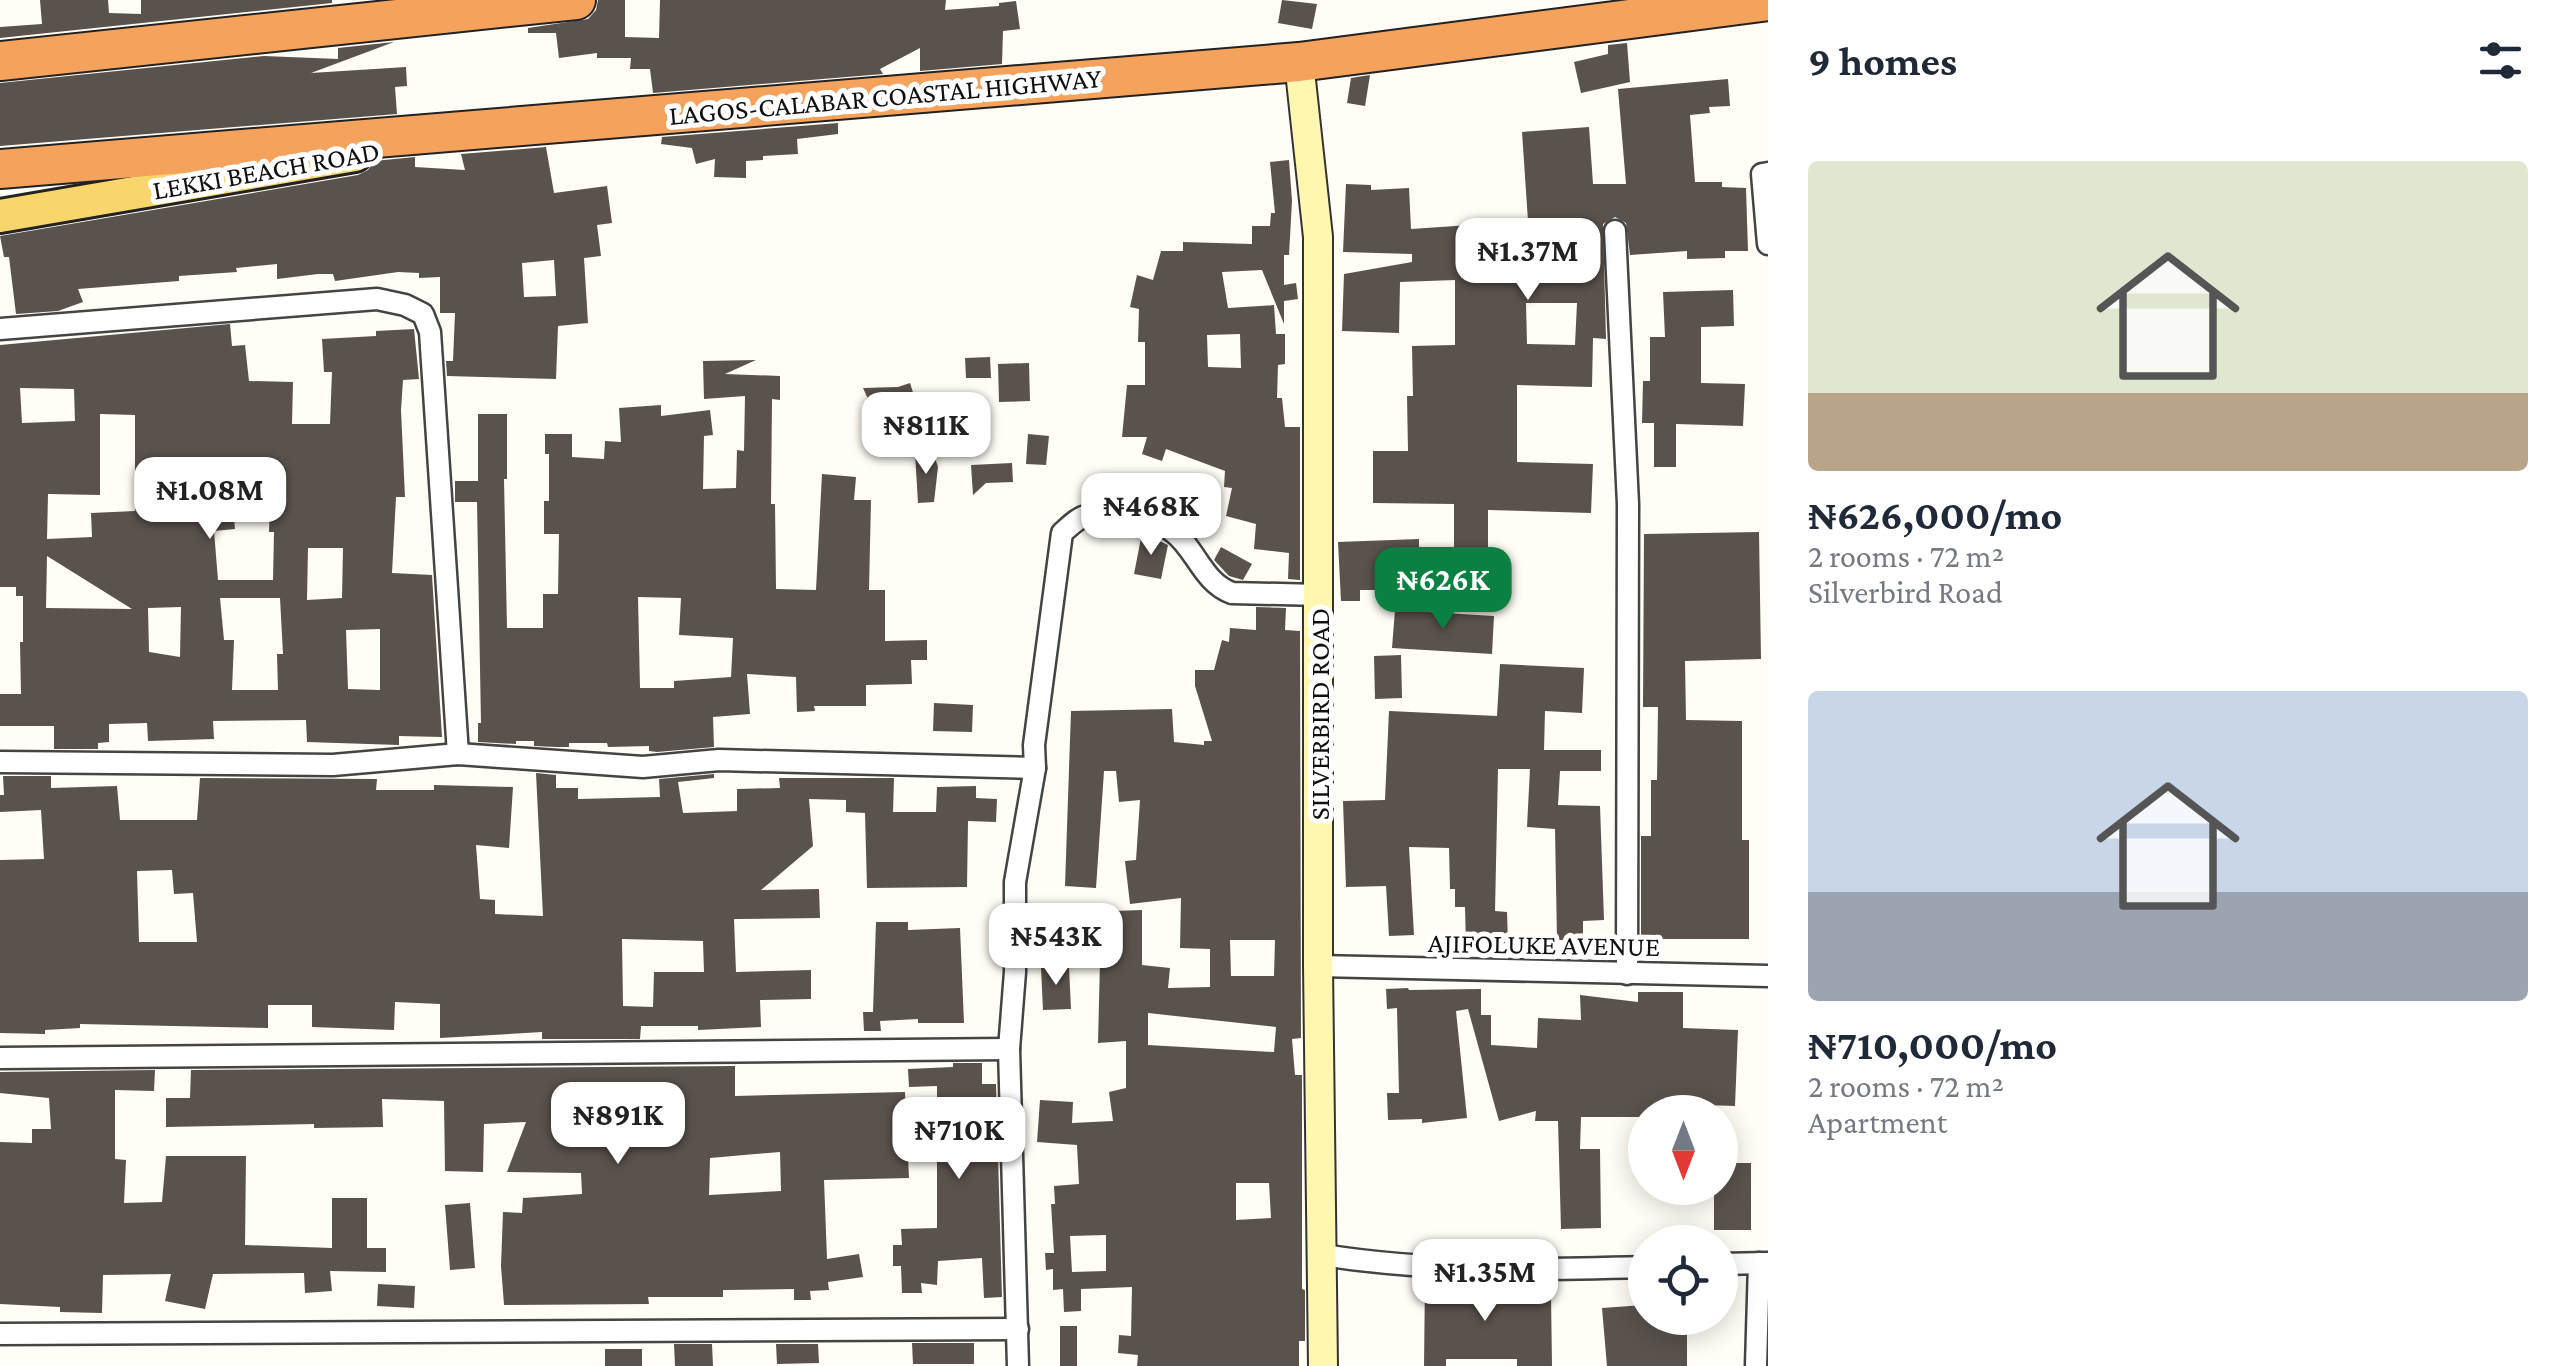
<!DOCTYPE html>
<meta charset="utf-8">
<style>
:root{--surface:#fff;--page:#f2f2f3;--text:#1f2937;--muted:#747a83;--accent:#0b8043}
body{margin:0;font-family:"Crimson Pro",serif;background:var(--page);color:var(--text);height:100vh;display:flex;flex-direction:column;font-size:38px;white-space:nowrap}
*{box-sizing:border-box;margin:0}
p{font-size:32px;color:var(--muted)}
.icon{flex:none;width:55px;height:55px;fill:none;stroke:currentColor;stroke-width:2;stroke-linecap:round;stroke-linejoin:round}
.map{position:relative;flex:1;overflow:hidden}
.details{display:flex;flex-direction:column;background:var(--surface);width:800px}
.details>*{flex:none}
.needle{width:65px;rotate:180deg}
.buttons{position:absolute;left:1628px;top:1095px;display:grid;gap:20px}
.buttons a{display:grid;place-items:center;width:110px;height:110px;border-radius:50%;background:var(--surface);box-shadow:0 5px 25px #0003;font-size:50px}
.price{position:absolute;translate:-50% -85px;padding:0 22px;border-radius:20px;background:#fff;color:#222;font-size:32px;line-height:65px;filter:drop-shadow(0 2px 5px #0008)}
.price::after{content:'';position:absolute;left:50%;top:60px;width:30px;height:22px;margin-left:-15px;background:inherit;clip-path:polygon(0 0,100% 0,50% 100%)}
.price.on{background:var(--accent);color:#fff}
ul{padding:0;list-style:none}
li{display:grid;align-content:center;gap:20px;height:530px;padding:0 40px}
li span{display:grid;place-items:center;height:310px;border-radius:10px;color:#555}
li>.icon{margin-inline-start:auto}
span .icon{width:180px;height:180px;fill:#fffc;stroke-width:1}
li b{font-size:42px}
h2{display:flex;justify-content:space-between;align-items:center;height:120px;padding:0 40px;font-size:42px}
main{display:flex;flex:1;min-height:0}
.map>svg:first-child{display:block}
.building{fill:#5a524d;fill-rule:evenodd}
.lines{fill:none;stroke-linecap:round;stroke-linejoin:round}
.street-casing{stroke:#444;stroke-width:25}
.secondary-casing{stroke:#333;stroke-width:32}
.primary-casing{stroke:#222;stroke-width:38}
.highway-casing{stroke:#222;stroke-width:42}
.street{stroke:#fff;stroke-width:20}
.secondary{stroke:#fff6b0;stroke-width:28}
.primary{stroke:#f9d66b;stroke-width:32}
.highway{stroke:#f5a25d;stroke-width:38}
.labels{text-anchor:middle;stroke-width:10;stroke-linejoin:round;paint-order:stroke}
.street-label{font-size:28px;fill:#111;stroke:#fff}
</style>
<main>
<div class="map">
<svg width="1768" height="1366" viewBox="0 0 1768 1366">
<rect width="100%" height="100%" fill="#fffdf5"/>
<g class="building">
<polygon points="40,0 108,0 109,13 141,14 141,0 332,0 332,3 0,38 0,27 42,24"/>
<polygon points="598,0 625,0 625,37 659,38 660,0 946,0 945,10 999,6 999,3 1016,1 1020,29 1003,31 1002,64 920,71 920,48 880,69 883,74 653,93 650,69 630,69 631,58 597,58 597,53 559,58 556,33 528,33 528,28 588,19 596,10"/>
<polygon points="1282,0 1317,4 1312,29 1278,23"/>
<polygon points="394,42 311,73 406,67 407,86 395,87 397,114 0,146 0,83 264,56 338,59 338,48"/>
<polygon points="1627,43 1630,82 1581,93 1574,62 1608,54 1608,45"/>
<polygon points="1370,75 1365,106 1347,103 1351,78"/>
<path d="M1728 79 1730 106 1709 107 1710 113 1690 115 1695 182H1722V187L1746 188 1748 251H1725V258L1687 259V251L1630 255 1626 223 1615 217 1603 224 1606 339 1593 338 1592 387 1517 385V462L1593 464 1591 513 1488 510V575H1454V504L1373 503V451H1408L1407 396H1413L1412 346 1455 345V280L1400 282 1399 333 1342 331 1344 274 1412 262V254L1343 252 1346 184 1371 185V190L1409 188 1411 229 1528 221 1522 132 1589 127 1593 184H1626L1618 89ZM1526 303H1577L1575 345 1527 344Z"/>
<polygon points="838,123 838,134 797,139 798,154 763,156 763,160 746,161 746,178 714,177 715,159 696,164 692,148 661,144 662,137"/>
<path d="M546 147 554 193 607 186 612 223 597 225 601 256 584 258 588 323 558 326 556 379 447 376 446 361H453L455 313H440V277L419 278V273L398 272 335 281 333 274H318L277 279V264L236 268 237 272 179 276V281L78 289 83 302 58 311 16 314 9 257H4L0 236 358 175 368 170 374 161 415 157V167L465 170 461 154ZM554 260 556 296 524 297 522 263Z"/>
<path d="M1289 160 1292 201 1289 255H1284V285L1296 283 1298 299 1284 301V324L1262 270 1222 272 1228 308 1274 305 1276 334H1285V364L1278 365 1277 398H1282L1285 427H1300V580L1288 579 1289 553 1254 549 1256 524 1226 516 1232 488 1224 487 1225 471 1166 449 1162 461 1142 454 1147 437H1122L1127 385H1145V342H1138L1139 309 1130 307 1137 275 1153 280 1161 251H1183V242L1252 244V226H1270L1271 213H1275L1270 162ZM1240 334 1241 368 1208 367 1207 335Z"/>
<polygon points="1733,290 1734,326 1701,327 1701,383 1745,384 1743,426 1676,424 1676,467 1654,467 1654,423 1642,423 1643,381 1650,381 1650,337 1665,337 1663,292"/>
<path d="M230 324 232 346 245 345 249 381 293 382 292 424H330L332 372H324L322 339 376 336V331L414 329 419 379 403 380 401 410 405 497H396L392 573 432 575 442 737 399 736V745L307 742 306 720 213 721 214 739 148 741 147 723 109 724V742L98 743V749H54V726H0V694H21L20 642H23V596H16V587H0V345ZM20 388 74 389 75 421 22 423ZM100 414 135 415V511L91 513 92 537 47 539 48 494 100 495ZM270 497 269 532H274L273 580H218L214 531 235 529 232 499ZM308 548H343L342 598 307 600ZM47 556 132 609 46 608ZM220 598H280L283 654H277L278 690H232L234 640H224ZM181 607 180 657 149 652 148 608ZM380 629V690L348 689 346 630Z"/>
<polygon points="990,357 991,378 966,378 965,358"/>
<path d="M756 360 725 374 780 376V400L772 399 771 504H775L776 589 816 590 822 474 856 477 854 500H871L869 590H885V641L927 640V660H911L912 684 866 685V706H814L815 711 797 712 796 677 747 674 750 714 713 717 714 747 657 752 649 751V746L608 747 607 743H569V747H556L534 746V741H516V744L478 742V723H481L477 502H455V481H478V414H507V479H504L507 628H543V594H558L559 534H544V501H549V454H545V434H572V457L604 459 605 441 621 442 619 408 661 405V416L710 410 713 435 704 436 703 489 736 488 737 450 744 451 745 396 704 399 703 361ZM638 597 681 598 679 635 733 638 731 677 674 681V688H640Z"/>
<polygon points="1029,363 1030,401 999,402 998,364"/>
<polygon points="910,383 917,405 907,405 907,424 884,434 863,388 898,387"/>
<polygon points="1028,434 1049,436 1046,465 1026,464"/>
<polygon points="915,453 934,455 938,467 934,502 918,503"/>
<polygon points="1012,463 1013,482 986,483 973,495 971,465"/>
<polygon points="1759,532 1761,659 1685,661 1686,720 1742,721 1742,840 1749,840 1749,939 1641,939 1641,836 1651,836 1651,780 1657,780 1658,707 1643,707 1644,534"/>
<polygon points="1142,533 1168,545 1161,579 1134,574"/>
<polygon points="1419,539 1419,567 1397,567 1397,590 1360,590 1360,601 1341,601 1338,542"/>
<polygon points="1221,547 1252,564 1243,580 1229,576 1214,560"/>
<path d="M1256 607 1286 608 1285 630 1300 631 1301 1038 1292 1039 1295 1075H1302V1289L1305 1290V1341H1299V1366H1137L1138 1355 1118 1353 1119 1335 1131 1336 1132 1287 1081 1289V1311L1064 1312 1063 1289 1053 1290V1269L1046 1270 1045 1253H1054L1051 1204H1055L1054 1186 1079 1184 1077 1145 1037 1142 1040 1100 1073 1102 1072 1123 1113 1121 1109 1092 1126 1088V1041L1098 1043 1100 962H1114L1113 911 1142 910V965L1170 968 1168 988 1210 987V949L1180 948 1181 898 1130 904 1125 861 1136 860 1140 800 1119 802 1116 771H1104L1096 888 1065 886 1071 711 1172 709 1174 742 1204 745V741H1212L1195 686V670H1214L1222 640 1229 642 1230 628 1256 630ZM1230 940H1275L1274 976H1231ZM1148 1013 1276 1027 1274 1052 1148 1045ZM1236 1183H1269L1271 1218 1236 1220ZM1106 1235V1271L1072 1272 1070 1236Z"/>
<polygon points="1395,610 1494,616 1492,654 1392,648"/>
<polygon points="1401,655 1402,698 1375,699 1374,656"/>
<polygon points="1500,664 1584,668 1582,713 1545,711 1544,750 1601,750 1601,771 1560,771 1558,805 1600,806 1604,920 1583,921 1583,940 1557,940 1555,829 1527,827 1530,769 1498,769 1495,911 1507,912 1508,943 1466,945 1465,907 1455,907 1455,889 1450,889 1449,848 1409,847 1414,935 1389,936 1386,886 1346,887 1343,801 1385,800 1389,711 1497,716"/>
<polygon points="934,703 973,705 972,732 933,731"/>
<path d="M536 773 556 775V788H578V799L660 797 659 779 714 774V778L678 782 683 813 737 811V789L780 788 779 778H894L893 812H936L937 787 976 786V798L997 799 996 822 968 821 967 887 867 888 865 813 846 812V800L809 799 813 846 761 890 819 889 820 918 734 919 736 972 811 970V999L760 1000 761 1027 698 1030V1026H641L640 1039H542V1032L440 1038V1004L395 1002 394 1030 312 1027V1005H268V1028L80 1024V1028L45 1030V1034L0 1033V860L44 859 41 810 0 812V795H4L3 776H51V788L117 786 120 820H197L200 778 377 779 376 790H434V785L513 787 509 848 476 845 480 899 495 900V914L543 916ZM172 870 174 894 193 893 197 942H139L137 871ZM622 939 703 941 704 972H654L653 1007 623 1006Z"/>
<polygon points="876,922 908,922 908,930 960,928 964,1023 918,1023 918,1019 880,1021 881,1031 864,1031 863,1012 873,1012"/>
<polygon points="1069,967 1071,1009 1043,1010 1041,968"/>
<polygon points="1408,988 1409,990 1481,989 1481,1015 1491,1015 1491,1045 1537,1048 1538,1018 1581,1020 1580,995 1638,1002 1638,992 1683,992 1683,1028 1738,1030 1735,1106 1671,1104 1671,1112 1645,1112 1645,1117 1581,1117 1580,1149 1600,1149 1601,1228 1561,1229 1558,1121 1535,1121 1536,1111 1499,1121 1468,1009 1456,1011 1467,1118 1422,1123 1422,1119 1388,1120 1387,1093 1399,1093 1397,1008 1387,1009 1386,989"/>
<polygon points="953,1063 982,1063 982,1084 996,1084 1002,1297 984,1298 982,1258 938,1261 937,1285 921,1283 922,1293 902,1293 901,1266 893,1266 893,1245 902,1245 901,1229 937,1228 937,1086 909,1087 908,1069 953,1067"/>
<path d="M735 1066V1096L905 1092 909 1178 824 1180 827 1259 859 1254 863 1277 828 1282 829 1290 810 1291 811 1300H794V1289L723 1290V1297H648L649 1304 504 1305 501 1266 503 1212 522 1213 523 1198 582 1194 581 1173 507 1172 526 1122 484 1124 483 1172 445 1171 444 1101 382 1099 383 1127 314 1128V1124L166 1127V1098H190L191 1070ZM780 1152 781 1191 709 1195 710 1158Z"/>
<polygon points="155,1070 154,1091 115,1090 115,1159 126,1160 124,1203 162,1202 166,1156 246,1156 245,1245 332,1248 332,1198 367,1198 367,1248 386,1248 386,1272 330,1271 332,1291 305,1293 304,1273 213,1274 205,1309 165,1301 171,1274 103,1275 102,1313 60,1312 60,1307 0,1304 0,1142 32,1143 32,1129 51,1129 49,1098 0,1093 0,1072"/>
<polygon points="1720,1163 1751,1163 1751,1230 1714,1230 1714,1188 1720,1188"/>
<polygon points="470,1203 475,1268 450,1270 445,1205"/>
<polygon points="1425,1280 1503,1282 1503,1295 1551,1295 1552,1366 1517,1366 1517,1359 1446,1359 1446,1366 1424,1366"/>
<polygon points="378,1284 415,1286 414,1308 377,1306"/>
<polygon points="1644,1305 1645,1318 1687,1318 1687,1366 1607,1366 1602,1308"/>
<rect x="1060" y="1326" width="17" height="40"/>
<polygon points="912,1343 974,1343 974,1364 913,1364"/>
<polygon points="674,1344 712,1344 713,1366 675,1366"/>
<polygon points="776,1344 818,1344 819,1363 777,1364"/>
<rect x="605" y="1349" width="37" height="17"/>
</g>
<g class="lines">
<defs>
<g id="street">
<polyline points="1768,173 1762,174 1768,244"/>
<polyline points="1615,231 1628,504 1627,974"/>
<polyline points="0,329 377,299 405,305 423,314 430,332 458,754"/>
<polyline points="0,762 333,765 458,754 643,767 719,760 1035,768"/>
<polyline points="1318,966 1768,976"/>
<polyline points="0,1058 1009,1049"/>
<path d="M1323 1255C1430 1272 1537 1270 1645 1267"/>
<polyline points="1720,1264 1768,1263"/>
<polyline points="0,1334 1018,1329"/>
<path d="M1018 1366 1009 1049 1015 972V882L1035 768 1034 745 1062 533C1070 526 1077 518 1088 515 1106 509 1156 519 1172 531 1196 548 1202 582 1232 593L1320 595"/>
<polyline points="1756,1366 1759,1263"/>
</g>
<polyline id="secondary" points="1299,62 1318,237 1318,966 1323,1366"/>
<polyline id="primary" points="0,216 355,155"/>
<g id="highway">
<polyline points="0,61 576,0"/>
<polyline points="0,169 1299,62 1768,1"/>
</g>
</defs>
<use href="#street" class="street-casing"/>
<use href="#secondary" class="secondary-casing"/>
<use href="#primary" class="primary-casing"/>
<use href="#highway" class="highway-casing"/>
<use href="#street" class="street"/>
<use href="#secondary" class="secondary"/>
<use href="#primary" class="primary"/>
<use href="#highway" class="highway"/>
</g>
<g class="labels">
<g class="street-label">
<text transform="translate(885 96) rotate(-5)" y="10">LAGOS-CALABAR COASTAL HIGHWAY</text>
<text transform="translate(266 170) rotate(-10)" y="10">LEKKI BEACH ROAD</text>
<text transform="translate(1319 714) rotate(-90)" y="10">SILVERBIRD ROAD</text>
<text transform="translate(1544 944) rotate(1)" y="10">AJIFOLUKE AVENUE</text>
</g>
</g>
</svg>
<div class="buttons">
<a><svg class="needle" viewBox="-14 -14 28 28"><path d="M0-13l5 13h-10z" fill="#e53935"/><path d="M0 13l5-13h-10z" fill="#747a83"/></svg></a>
<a><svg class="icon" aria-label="locate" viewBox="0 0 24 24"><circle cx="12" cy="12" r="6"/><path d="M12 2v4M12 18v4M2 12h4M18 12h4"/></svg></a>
</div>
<b class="price" style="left:1528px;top:303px">₦1.37M</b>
<b class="price" style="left:926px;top:477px">₦811K</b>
<b class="price" style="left:210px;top:542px">₦1.08M</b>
<b class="price" style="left:1151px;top:558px">₦468K</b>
<b class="price on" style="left:1443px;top:632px">₦626K</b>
<b class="price" style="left:1056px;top:988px">₦543K</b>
<b class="price" style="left:618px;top:1167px">₦891K</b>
<b class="price" style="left:959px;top:1182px">₦710K</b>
<b class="price" style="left:1485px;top:1324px">₦1.35M</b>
</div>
<section class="details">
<h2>9 homes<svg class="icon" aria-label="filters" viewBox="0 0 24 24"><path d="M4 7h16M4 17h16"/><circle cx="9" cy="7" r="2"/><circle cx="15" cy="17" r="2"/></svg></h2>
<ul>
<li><span style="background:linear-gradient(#dfe7d0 75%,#b9a48a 0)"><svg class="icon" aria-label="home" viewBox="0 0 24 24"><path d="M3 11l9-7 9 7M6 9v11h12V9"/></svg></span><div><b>₦626,000/mo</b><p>2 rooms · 72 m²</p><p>Silverbird Road</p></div></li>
<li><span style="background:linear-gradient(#c9d6e8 65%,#9aa5b1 0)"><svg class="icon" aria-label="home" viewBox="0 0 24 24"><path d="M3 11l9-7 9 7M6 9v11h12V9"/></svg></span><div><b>₦710,000/mo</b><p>2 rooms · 72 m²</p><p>Apartment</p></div></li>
</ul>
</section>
</main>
